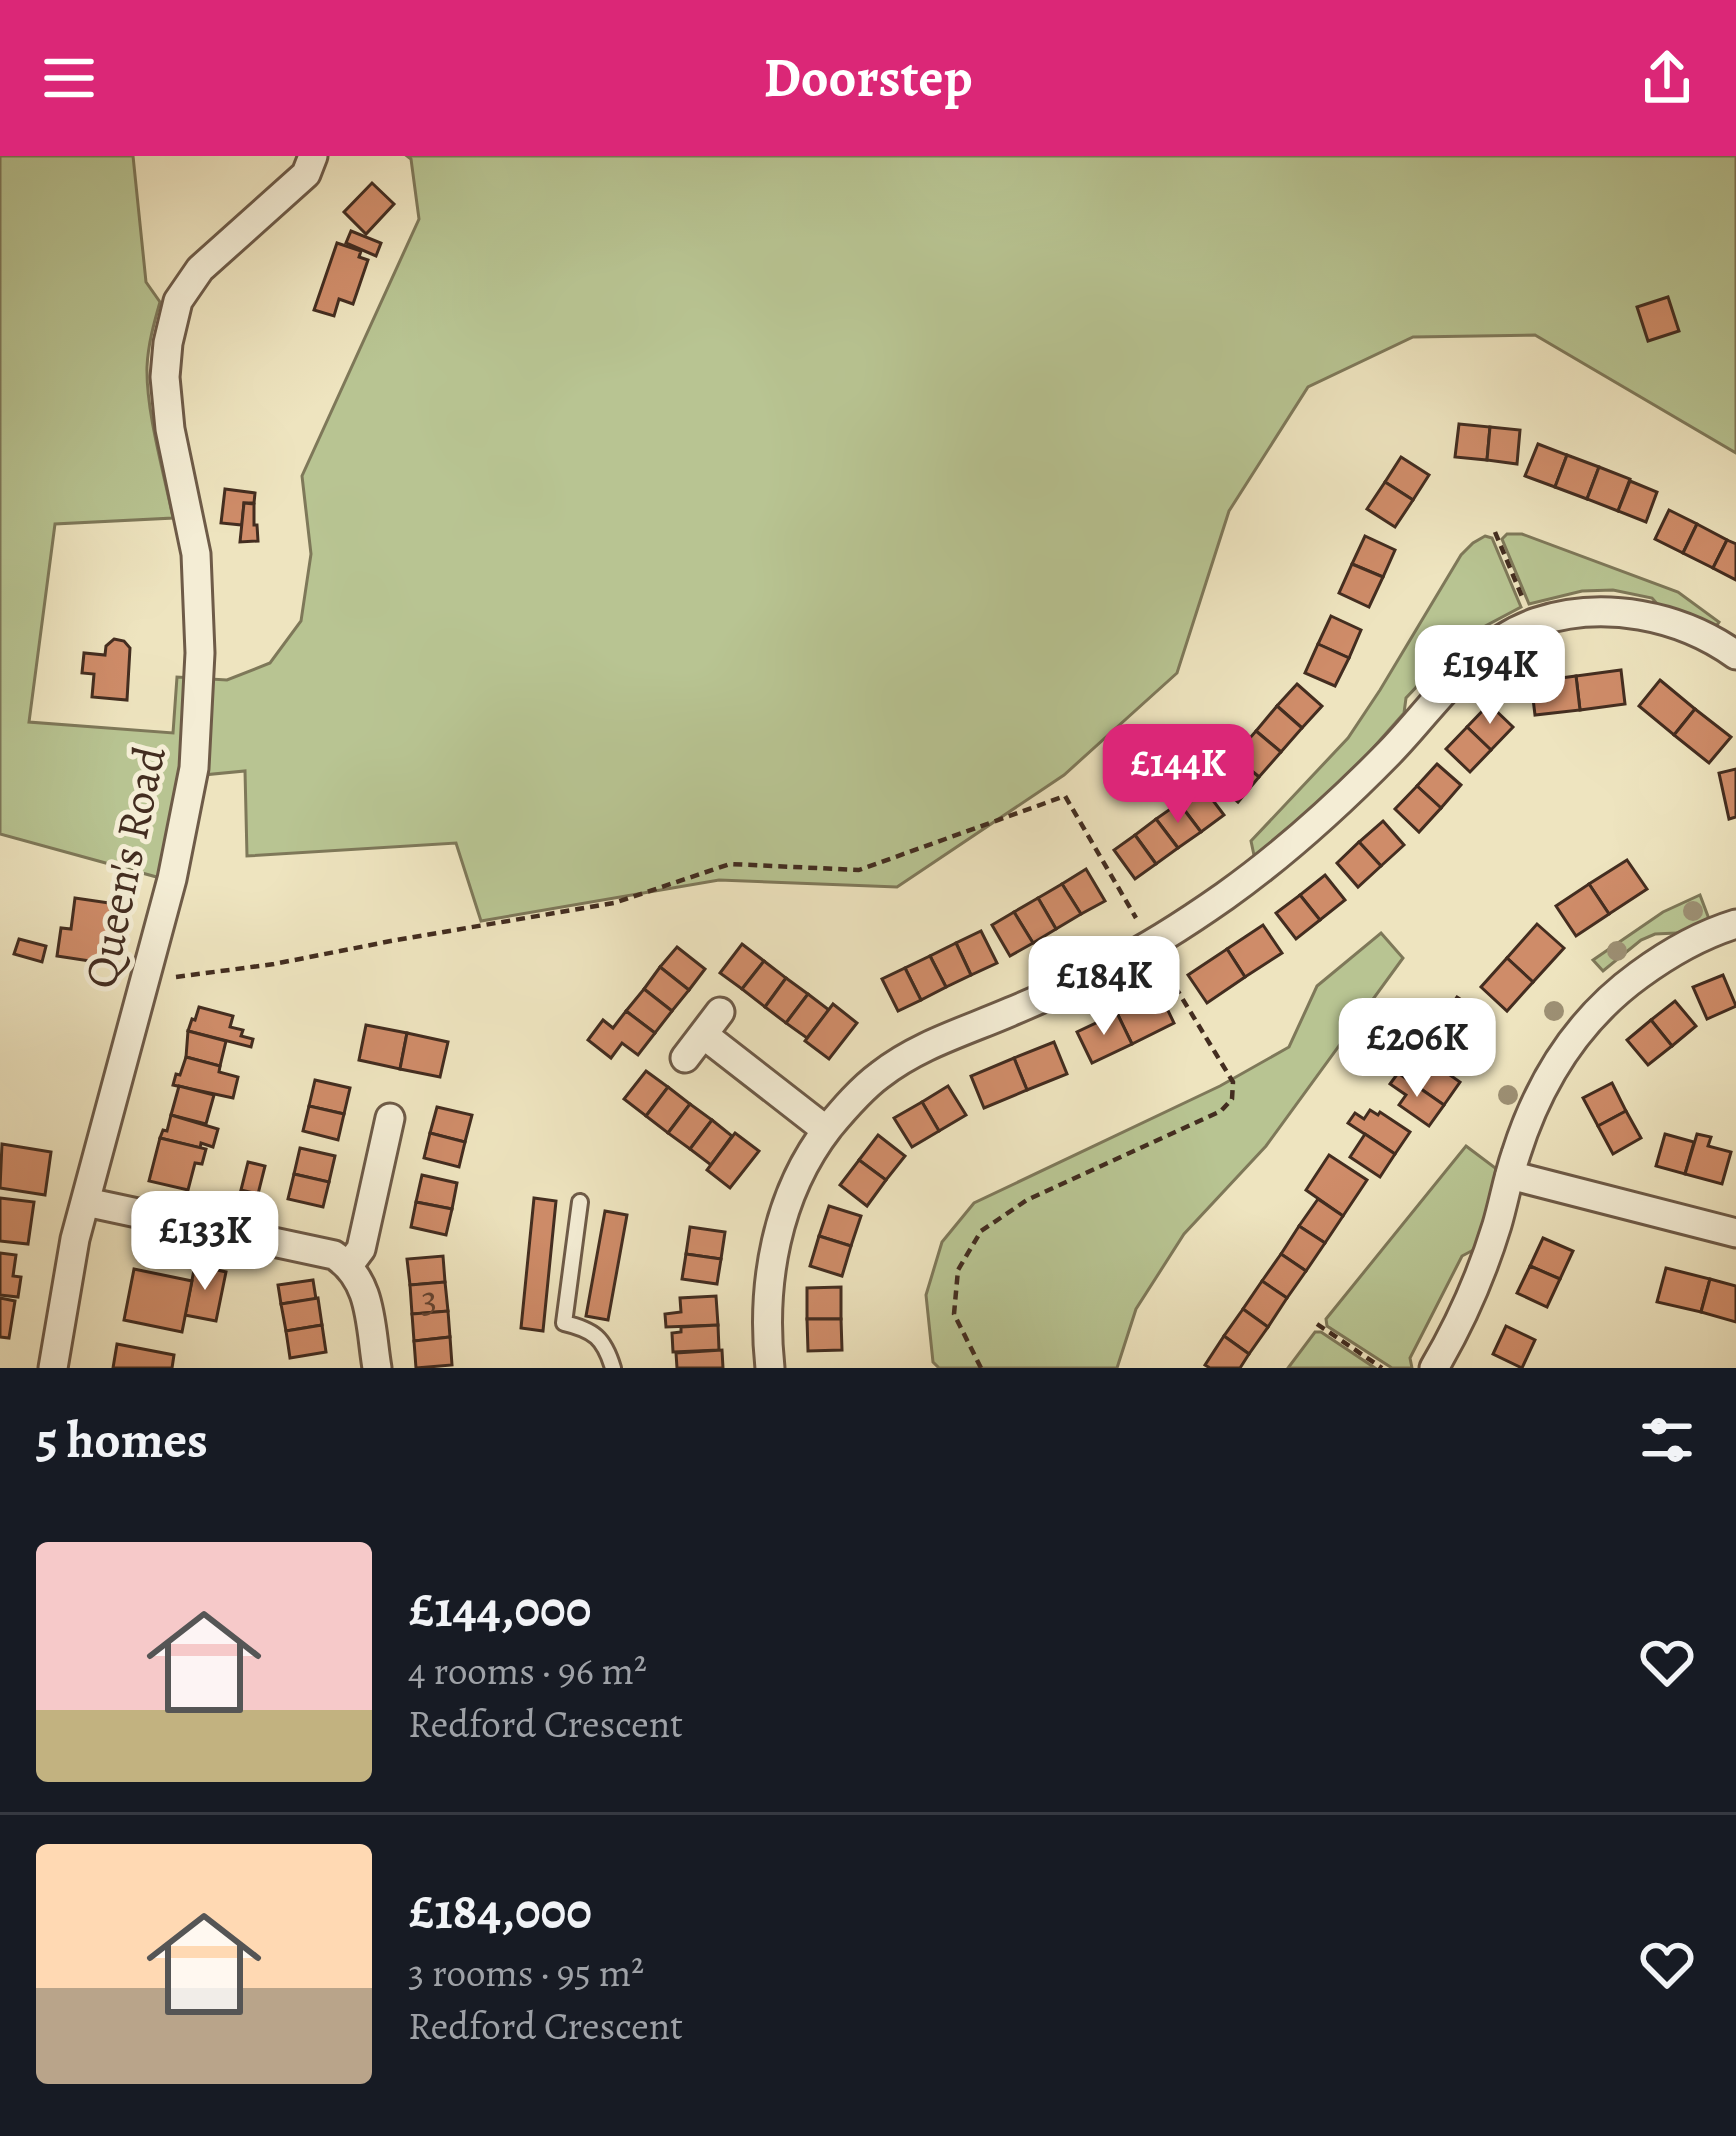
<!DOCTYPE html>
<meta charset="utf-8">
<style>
:root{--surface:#171b24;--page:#242831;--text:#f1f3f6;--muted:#9ea1a6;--line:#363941;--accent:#db2777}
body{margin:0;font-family:Alegreya,serif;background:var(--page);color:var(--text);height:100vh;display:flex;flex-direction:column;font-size:45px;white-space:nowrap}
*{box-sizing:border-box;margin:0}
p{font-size:39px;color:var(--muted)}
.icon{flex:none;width:66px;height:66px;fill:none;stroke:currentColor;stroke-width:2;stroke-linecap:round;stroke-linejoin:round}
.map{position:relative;height:1212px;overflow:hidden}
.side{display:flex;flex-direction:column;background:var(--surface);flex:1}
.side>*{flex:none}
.price{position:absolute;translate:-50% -102px;padding:0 27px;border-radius:24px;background:#fff;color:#222;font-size:39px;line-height:78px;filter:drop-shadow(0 3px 6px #0008)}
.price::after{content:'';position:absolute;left:50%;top:72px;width:36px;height:27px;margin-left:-18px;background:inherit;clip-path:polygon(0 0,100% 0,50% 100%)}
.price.active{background:var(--accent);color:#fff}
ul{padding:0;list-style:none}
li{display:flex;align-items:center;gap:36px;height:300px;padding:0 36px}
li+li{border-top:3px solid var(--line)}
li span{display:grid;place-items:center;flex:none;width:336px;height:240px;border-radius:12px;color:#555}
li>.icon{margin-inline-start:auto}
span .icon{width:144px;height:144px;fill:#fffc;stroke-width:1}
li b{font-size:51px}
h2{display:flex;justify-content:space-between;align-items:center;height:144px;padding:0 36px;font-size:51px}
header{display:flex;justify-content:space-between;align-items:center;height:156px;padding:0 36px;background:var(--accent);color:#fff;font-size:54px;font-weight:700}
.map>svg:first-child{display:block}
.green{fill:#b8c492;stroke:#7e7859;stroke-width:3}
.building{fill:#cf8c69;stroke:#432d20;stroke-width:3}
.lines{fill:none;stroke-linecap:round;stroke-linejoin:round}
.service-casing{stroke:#6e5b48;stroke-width:20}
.minor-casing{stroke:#6e5b48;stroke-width:33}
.path{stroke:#432d20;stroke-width:4.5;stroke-dasharray:9 6;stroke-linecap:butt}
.service{stroke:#f4edd5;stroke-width:14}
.minor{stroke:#f4edd5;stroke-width:27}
.tree{fill:#9d9074}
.labels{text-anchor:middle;stroke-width:10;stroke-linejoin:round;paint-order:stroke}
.number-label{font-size:39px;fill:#664532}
.street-label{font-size:45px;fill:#432d20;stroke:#f4edd5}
</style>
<header><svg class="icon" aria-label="menu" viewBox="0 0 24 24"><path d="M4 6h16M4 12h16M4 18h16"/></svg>Doorstep<svg class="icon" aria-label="share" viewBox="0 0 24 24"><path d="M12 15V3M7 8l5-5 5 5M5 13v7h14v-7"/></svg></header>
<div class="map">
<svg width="1736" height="1212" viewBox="0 0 1736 1212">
<rect width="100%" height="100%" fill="#eee4bf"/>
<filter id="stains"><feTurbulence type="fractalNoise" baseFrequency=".00167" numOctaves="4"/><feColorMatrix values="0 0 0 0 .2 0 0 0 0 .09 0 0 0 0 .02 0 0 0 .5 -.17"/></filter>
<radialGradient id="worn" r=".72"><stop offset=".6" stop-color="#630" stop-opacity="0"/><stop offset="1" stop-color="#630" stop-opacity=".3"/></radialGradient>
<g class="green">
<path d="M0 0H133L146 126 160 146C154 167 148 188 147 211 146 256 164 317 173 362L55 368 29 566 173 577 177 521 227 524 270 507 301 465 311 398 302 320 419 63 411 3 407 0H1736V297L1535 179 1413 181 1308 231 1229 355 1177 517 1064 619 897 731 719 724 481 765 456 687 247 700 245 615 183 621 164 723 0 678Z"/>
<polygon points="1507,378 1522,378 1678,436 1719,466 1715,472 1660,451 1652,442 1613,434 1582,435 1529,448 1502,383"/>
<polygon points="1485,380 1492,382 1521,451 1474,476 1456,489 1406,542 1404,557 1351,617 1255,704 1251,685 1348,582 1380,534 1461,399 1473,387"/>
<polygon points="1700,739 1709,763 1677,777 1655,778 1641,784 1603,815 1593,804 1663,756"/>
<polygon points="1381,777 1403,802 1266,990 1184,1078 1136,1153 1117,1212 939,1212 933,1206 926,1139 942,1086 974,1047 1220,930 1289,891 1317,830"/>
<polygon points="1466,990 1498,1014 1479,1091 1462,1100 1410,1202 1412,1212 1392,1212 1327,1170 1326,1163"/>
<polygon points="1315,1176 1321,1176 1375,1212 1288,1212"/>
</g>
<g class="building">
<polygon points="372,27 394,48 366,78 344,56"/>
<polygon points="351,75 381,87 376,100 346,87"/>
<polygon points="337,87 361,95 359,101 368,104 353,148 339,143 334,160 314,154"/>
<polygon points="1668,141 1679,175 1648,185 1637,151"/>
<polygon points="1459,268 1490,271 1487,304 1455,301"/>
<polygon points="1490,271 1520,274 1517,308 1487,304"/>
<polygon points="1538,288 1567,299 1555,331 1525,320"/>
<polygon points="1567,299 1599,311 1587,343 1555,331"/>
<polygon points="1401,301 1429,319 1413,344 1385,326"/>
<polygon points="1599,311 1630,323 1618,355 1587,343"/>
<polygon points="1630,325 1657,336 1646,366 1618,355"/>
<polygon points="1385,326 1413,344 1395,371 1367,353"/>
<polygon points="225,333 255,337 254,347 244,347 242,369 221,367"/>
<polygon points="244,347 254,348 254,369 257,369 258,385 240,386"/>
<polygon points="1669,354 1697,368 1683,397 1655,383"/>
<polygon points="1697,368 1727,384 1713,412 1683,397"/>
<polygon points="1365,380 1395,394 1383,421 1352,408"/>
<polygon points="1727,384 1736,388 1736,424 1713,412"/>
<polygon points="1352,408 1383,421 1369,451 1339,437"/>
<polygon points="1331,460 1361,474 1349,502 1318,488"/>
<polygon points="114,483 124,485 130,492 127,544 92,541 94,518 82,517 84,497 105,499 106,490"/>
<polygon points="1318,488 1349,502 1335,530 1305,517"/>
<polygon points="1621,514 1625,548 1580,554 1576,520"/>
<polygon points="1576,520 1580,554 1535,559 1531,526"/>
<polygon points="1660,524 1695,553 1674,579 1639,550"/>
<polygon points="1297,528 1322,550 1302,572 1277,550"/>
<polygon points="1489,548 1513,571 1491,594 1467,571"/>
<polygon points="1277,550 1302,572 1281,596 1256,575"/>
<polygon points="1695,553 1731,581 1709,607 1674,579"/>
<polygon points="1467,571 1491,594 1470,616 1446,593"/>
<polygon points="1256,575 1281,596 1259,621 1234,600"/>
<polygon points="1234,600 1259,621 1238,646 1213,624"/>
<polygon points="1437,608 1461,629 1441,652 1417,630"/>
<polygon points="1736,613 1736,661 1729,663 1719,617"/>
<polygon points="1202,630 1224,659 1201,676 1179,647"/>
<polygon points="1417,630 1441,652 1419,676 1395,653"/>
<polygon points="1179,647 1201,676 1178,692 1156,663"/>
<polygon points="1156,663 1178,692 1156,708 1135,679"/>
<polygon points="1383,665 1404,689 1381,710 1359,686"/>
<polygon points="1135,679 1156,708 1135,723 1114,694"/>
<polygon points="1359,686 1381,710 1358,731 1337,707"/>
<polygon points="1627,704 1647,733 1609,758 1589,728"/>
<polygon points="1086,713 1105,745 1081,758 1062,728"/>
<polygon points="1325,719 1345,744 1320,764 1300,739"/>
<polygon points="1062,728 1081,758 1056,773 1038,742"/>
<polygon points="1589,728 1609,758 1576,780 1556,750"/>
<polygon points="1300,739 1320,764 1296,783 1276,757"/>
<polygon points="75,742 116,748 113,771 108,771 103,807 57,800 61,772 71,773"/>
<polygon points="1038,742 1056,773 1033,787 1014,756"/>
<polygon points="1014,756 1033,787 1010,800 992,769"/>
<polygon points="1537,768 1564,792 1533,826 1507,802"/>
<polygon points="1263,769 1282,797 1245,821 1227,793"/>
<polygon points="981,775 997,807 971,819 956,787"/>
<polygon points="19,783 46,790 42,806 14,798"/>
<polygon points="956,787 971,819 946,831 930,800"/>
<polygon points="742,788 764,805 742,833 720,817"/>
<polygon points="677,791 705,813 689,834 660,811"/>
<polygon points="1227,793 1245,821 1207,847 1188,819"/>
<polygon points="930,800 946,831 921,844 905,812"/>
<polygon points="1507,802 1533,826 1507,855 1481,831"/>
<polygon points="764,805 786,822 765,851 742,833"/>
<polygon points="660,811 689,834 672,855 644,833"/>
<polygon points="905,812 921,844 898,855 882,823"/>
<polygon points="1723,819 1736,850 1707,863 1693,831"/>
<polygon points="786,822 808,838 786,867 765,851"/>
<polygon points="644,833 672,855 655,877 626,855"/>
<polygon points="1159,836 1174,867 1132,888 1117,857"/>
<polygon points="808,838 829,854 807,882 786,867"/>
<polygon points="1457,841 1488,861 1473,883 1442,863"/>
<polygon points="1675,845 1696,870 1672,890 1651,864"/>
<polygon points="833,848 857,867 829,903 805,885"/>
<polygon points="199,851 233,860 230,871 243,874 241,880 253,883 251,891 188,875 192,863 195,864"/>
<polygon points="626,855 655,877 638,899 622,887 611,902 588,884 603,864 613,872"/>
<polygon points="1117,857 1132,888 1092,907 1077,876"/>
<polygon points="1442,863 1473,883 1458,905 1428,885"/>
<polygon points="1651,864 1672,890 1648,909 1627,884"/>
<polygon points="366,869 407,877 400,913 359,904"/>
<polygon points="188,875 226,885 220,910 186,901"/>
<polygon points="407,877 448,886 440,921 400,913"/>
<polygon points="1054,886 1067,918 1027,934 1014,902"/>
<polygon points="186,901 220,910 219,916 238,921 233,942 173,929 176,918 180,919"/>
<polygon points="1014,902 1027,934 984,952 971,920"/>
<polygon points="1430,905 1460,926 1444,949 1398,917 1404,908 1420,919"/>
<polygon points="646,915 668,931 646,960 624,943"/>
<polygon points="1398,917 1444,949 1429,970 1399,949 1406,939 1390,928"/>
<polygon points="315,924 350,932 344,958 309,950"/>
<polygon points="1612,927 1626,955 1598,970 1583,942"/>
<polygon points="179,930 214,939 206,968 171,959"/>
<polygon points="948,930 966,959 939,975 922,946"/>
<polygon points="668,931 690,948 668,977 646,960"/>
<polygon points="922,946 939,975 912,991 894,962"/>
<polygon points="690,948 712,964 690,993 668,977"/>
<polygon points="309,950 344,958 338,984 303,975"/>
<polygon points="437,951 472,959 465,986 430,977"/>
<polygon points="1370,954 1378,959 1380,956 1410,976 1395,998 1348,967 1355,957 1364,963"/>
<polygon points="1626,955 1641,982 1613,998 1598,970"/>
<polygon points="171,959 218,973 213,991 201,987 200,992 160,982 163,974 167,975"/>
<polygon points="712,964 732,980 711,1009 690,993"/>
<polygon points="430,977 465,986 459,1011 424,1002"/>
<polygon points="735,977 759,995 730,1032 707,1014"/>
<polygon points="1365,978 1395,998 1380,1021 1350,1001"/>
<polygon points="1665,978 1694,986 1685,1018 1656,1010"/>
<polygon points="1697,978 1711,981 1708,990 1731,996 1722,1028 1685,1018"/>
<polygon points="878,979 905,1000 886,1024 859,1004"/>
<polygon points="160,982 206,993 202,1008 195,1007 188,1034 149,1025"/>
<polygon points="2,988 51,996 45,1039 0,1032"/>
<polygon points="300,992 335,1000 329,1026 294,1018"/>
<polygon points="1329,999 1367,1024 1343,1060 1306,1034"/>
<polygon points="859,1004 886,1024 867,1050 840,1029"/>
<polygon points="248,1006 265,1010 258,1038 241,1034"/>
<polygon points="294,1018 329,1026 323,1051 288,1043"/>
<polygon points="422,1019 457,1027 452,1053 416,1046"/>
<polygon points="0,1042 34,1046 28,1088 0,1085"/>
<polygon points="534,1042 556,1045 543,1175 521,1172"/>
<polygon points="1318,1043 1343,1060 1325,1087 1299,1070"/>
<polygon points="416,1046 452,1053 446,1079 411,1071"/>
<polygon points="829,1050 861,1060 851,1090 819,1080"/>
<polygon points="605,1055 627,1059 608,1164 586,1160"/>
<polygon points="1299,1070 1325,1087 1306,1115 1281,1098"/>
<polygon points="690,1071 725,1076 721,1103 686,1098"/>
<polygon points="819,1080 851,1090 842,1120 810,1110"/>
<polygon points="1543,1082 1573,1095 1560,1123 1530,1110"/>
<polygon points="0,1097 16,1099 13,1120 21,1121 18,1141 0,1139"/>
<polygon points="686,1098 721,1103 717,1128 682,1123"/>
<polygon points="1281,1098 1306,1115 1287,1142 1262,1125"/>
<polygon points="443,1100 445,1126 410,1129 407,1103"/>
<polygon points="195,1109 226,1116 216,1165 185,1159"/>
<polygon points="1530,1110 1560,1123 1547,1151 1517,1137"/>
<polygon points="1666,1112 1710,1123 1701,1156 1657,1146"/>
<polygon points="134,1113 192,1125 182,1176 124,1164"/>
<polygon points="1710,1123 1736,1130 1736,1166 1701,1156"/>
<polygon points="313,1124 316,1143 281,1148 278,1129"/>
<polygon points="1262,1125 1287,1142 1268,1171 1243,1153"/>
<polygon points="445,1126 448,1155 412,1158 410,1129"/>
<polygon points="841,1131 841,1163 807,1163 807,1132"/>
<polygon points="716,1140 718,1169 666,1171 665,1158 681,1156 680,1142"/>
<polygon points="0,1142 15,1145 9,1182 0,1181"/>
<polygon points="318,1142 322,1169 286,1175 281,1148"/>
<polygon points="1243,1153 1268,1171 1249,1198 1224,1180"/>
<polygon points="448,1155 450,1181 414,1185 412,1158"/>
<polygon points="807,1163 841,1163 842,1194 808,1195"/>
<polygon points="322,1169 326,1196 290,1202 286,1175"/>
<polygon points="718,1169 719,1194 673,1196 672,1177 681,1176 681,1171"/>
<polygon points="1506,1170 1535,1184 1522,1212 1493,1198"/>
<polygon points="1224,1180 1249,1198 1240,1212 1210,1212 1205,1209"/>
<polygon points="450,1181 452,1209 416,1212 414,1185"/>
<polygon points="117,1188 174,1199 172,1212 113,1212"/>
<polygon points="722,1194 723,1212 677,1212 676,1197"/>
</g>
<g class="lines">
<defs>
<path id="service" d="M580 1046 564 1167C594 1174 604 1182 613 1212"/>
<g id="minor">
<polyline points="704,879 826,974"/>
<polyline points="685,902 720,856"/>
<polyline points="1510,1019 1736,1077"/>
<path d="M86 1046 334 1099C373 1124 370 1170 377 1212"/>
<polyline points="349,1109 361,1093 390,962"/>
<polyline points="53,1212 75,1083 172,723 194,612 200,497 196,398 170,273 165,221 168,187 178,145 200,113 306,18 313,0"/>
<path d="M770 1212C761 1129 776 1039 829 971 844 953 861 933 880 919 918 889 966 875 1010 856 1043 842 1077 827 1109 811 1150 791 1188 766 1225 740 1284 698 1339 648 1389 597 1435 550 1472 488 1537 466 1603 444 1680 459 1736 499"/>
<path d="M1434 1212C1460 1168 1482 1118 1497 1069 1504 1045 1508 1021 1516 998 1539 925 1577 864 1639 819 1669 797 1700 779 1736 768"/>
</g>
</defs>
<use href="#service" class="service-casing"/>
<use href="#minor" class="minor-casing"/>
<g class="path">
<polyline points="1495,376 1523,443"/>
<polyline points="176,821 274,808 396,784 614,747 730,708 859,714 1065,640 1136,762"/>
<polyline points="1317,1168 1382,1212"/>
<polyline points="981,1212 954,1158 958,1114 981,1075 1027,1044 1221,955 1232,943 1233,926 1165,814"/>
</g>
<use href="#service" class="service"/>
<use href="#minor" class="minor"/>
</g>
<g class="tree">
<circle cx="1693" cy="755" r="10"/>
<circle cx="1617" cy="795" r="10"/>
<circle cx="1554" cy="855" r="10"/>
<circle cx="1508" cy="939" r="10"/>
</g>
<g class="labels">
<g class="number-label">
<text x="429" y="1156">3</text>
</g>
<g class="street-label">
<text transform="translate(124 711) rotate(-78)" y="16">Queen's Road</text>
</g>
</g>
<rect width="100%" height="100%" filter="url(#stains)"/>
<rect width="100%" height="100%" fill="url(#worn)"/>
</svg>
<b class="price" style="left:1490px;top:571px">£194K</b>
<b class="price active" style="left:1178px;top:670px">£144K</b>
<b class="price" style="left:1104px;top:882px">£184K</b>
<b class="price" style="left:1417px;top:944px">£206K</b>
<b class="price" style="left:205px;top:1137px">£133K</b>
</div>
<section class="side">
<h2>5 homes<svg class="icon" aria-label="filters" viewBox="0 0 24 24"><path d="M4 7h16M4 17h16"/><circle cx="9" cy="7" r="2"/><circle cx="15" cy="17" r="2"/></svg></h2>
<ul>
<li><span style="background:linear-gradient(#f6c9c9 70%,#c2b280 0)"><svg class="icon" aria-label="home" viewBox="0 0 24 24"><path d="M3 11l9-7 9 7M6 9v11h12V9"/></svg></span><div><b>£144,000</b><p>4 rooms · 96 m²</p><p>Redford Crescent</p></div><svg class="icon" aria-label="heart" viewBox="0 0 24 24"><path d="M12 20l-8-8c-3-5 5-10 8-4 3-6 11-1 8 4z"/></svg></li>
<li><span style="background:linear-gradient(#ffd9b3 60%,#b9a48a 0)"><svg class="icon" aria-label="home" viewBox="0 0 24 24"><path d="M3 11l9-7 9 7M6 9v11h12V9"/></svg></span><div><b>£184,000</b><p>3 rooms · 95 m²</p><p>Redford Crescent</p></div><svg class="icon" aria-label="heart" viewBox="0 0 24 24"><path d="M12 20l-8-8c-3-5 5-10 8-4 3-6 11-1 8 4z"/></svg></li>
</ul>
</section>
